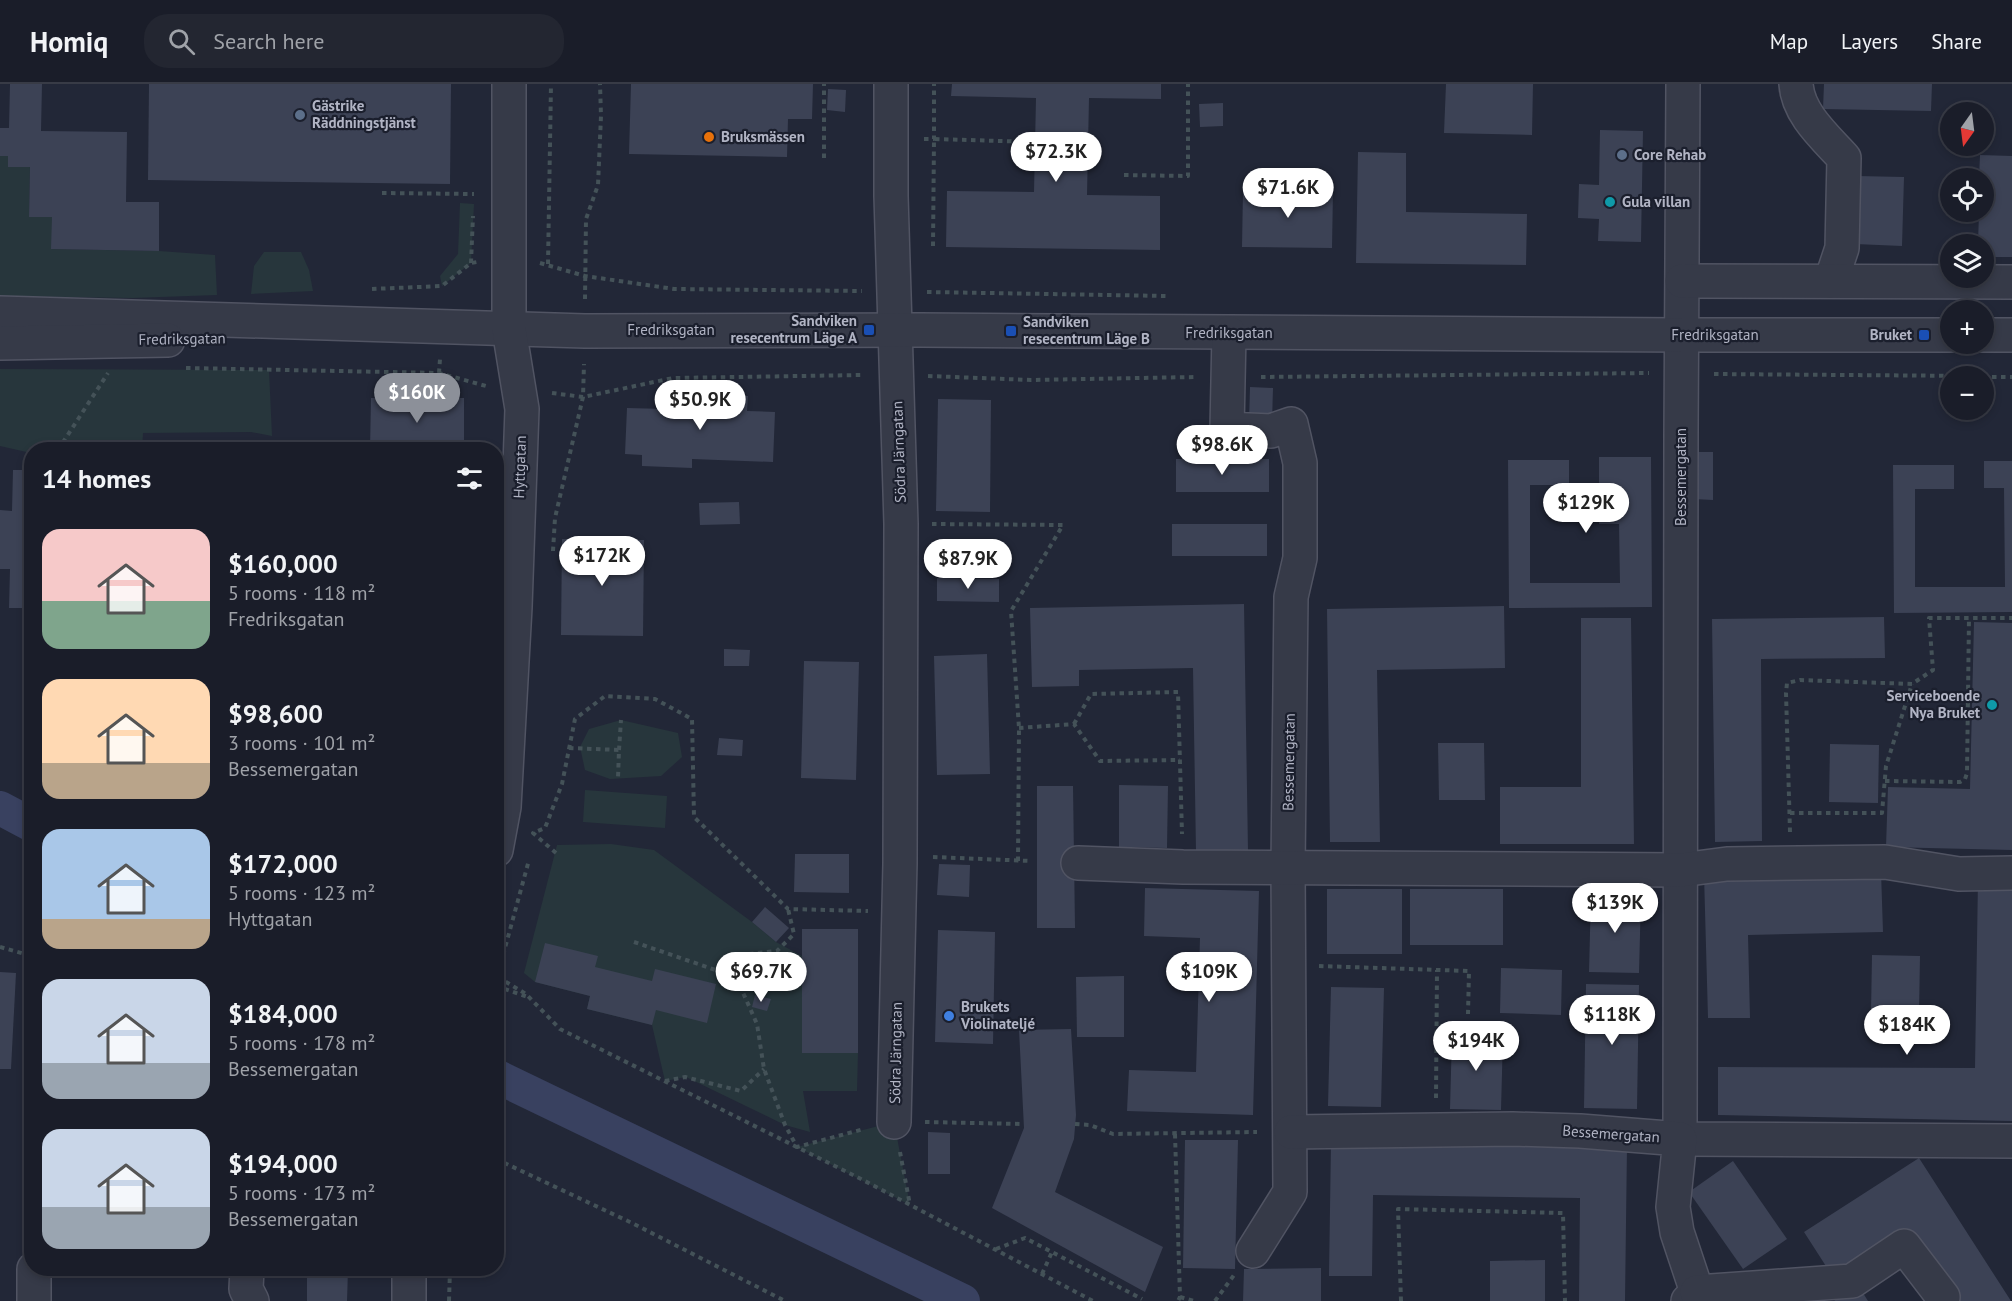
<!DOCTYPE html>
<meta charset="utf-8">
<style>
:root{--surface:#1a1d29;--page:#232631;--text:#f1f3f6;--muted:#9fa2a8;--line:#383b46;--accent:#8c9099}
body{margin:0;font-family:"PT Sans",sans-serif;background:var(--page);color:var(--text);height:100vh;display:flex;flex-direction:column;font-size:22px;white-space:nowrap}
*{box-sizing:border-box;margin:0}
p{font-size:20px;color:var(--muted)}
.icon{flex:none;width:33px;height:33px;fill:none;stroke:currentColor;stroke-width:2;stroke-linecap:round;stroke-linejoin:round}
.map{position:relative;flex:1;overflow:hidden}
.drawer{position:absolute;left:24px;top:358px;width:480px;height:834px;display:flex;flex-direction:column;background:var(--surface);border-radius:24px;box-shadow:0 3px 9px #0003,0 0 0 2px var(--line)}
.drawer>*{flex:none}
.needle{width:39px;rotate:194deg}
.tools{position:absolute;left:1940px;top:18px;display:grid;gap:12px}
.tools a{display:grid;place-items:center;width:54px;height:54px;border-radius:50%;background:var(--surface);box-shadow:0 3px 9px #0003,0 0 0 2px var(--line);font-size:30px}
.price{position:absolute;translate:-50% -51px;padding:0 14px;border-radius:21px;background:#fff;color:#222;font-size:20px;line-height:39px;filter:drop-shadow(0 2px 3px #0008)}
.price::after{content:'';position:absolute;left:50%;top:36px;width:18px;height:14px;margin-left:-9px;background:inherit;clip-path:polygon(0 0,100% 0,50% 100%)}
.price.selected{background:var(--accent);color:#fff}
ul{padding:0;list-style:none}
li{display:flex;align-items:center;gap:18px;height:150px;padding:0 18px}
li span{display:grid;place-items:center;flex:none;width:168px;height:120px;border-radius:18px;color:#555}
li>.icon{margin-inline-start:auto}
span .icon{width:72px;height:72px;fill:#fffc;stroke-width:1}
li b{font-size:26px}
h2{display:flex;justify-content:space-between;align-items:center;height:72px;padding:0 18px;font-size:26px}
header{display:flex;align-items:center;gap:36px;box-sizing:border-box;height:84px;padding:0 30px;background:var(--surface);border-bottom:2px solid var(--line)}
header strong{font-size:28px}
nav{display:flex;gap:33px;margin-inline-start:auto;font-size:21px}
.search{width:420px;height:54px;background:var(--page);display:flex;align-items:center;gap:15px;box-sizing:border-box;padding:0 21px;border-radius:24px;color:var(--muted);font-size:22px}
.map>svg:first-child{display:block}
.green{fill:#27363c}
.lines{fill:none;stroke-linecap:round;stroke-linejoin:round}
.canal{stroke:#394160;stroke-width:34}
.building{fill:#3c4255}
.minor-casing{stroke:#515463;stroke-width:36}
.path{stroke:#445258;stroke-width:4;stroke-dasharray:4.5 4.5;stroke-linecap:butt}
.minor{stroke:#363a48;stroke-width:33}
.service-dot{fill:#5c6f8a;stroke:#1b1f2d;stroke-width:2}
.food-dot{fill:#e8710a;stroke:#1b1f2d;stroke-width:2}
.culture-dot{fill:#0f9aa8;stroke:#1b1f2d;stroke-width:2}
.transit-dot{fill:#1a4fb4;stroke:#1b1f2d;stroke-width:2}
.shop-dot{fill:#3f7fe0;stroke:#1b1f2d;stroke-width:2}
.labels{text-anchor:middle;stroke-width:4.5;stroke-linejoin:round;paint-order:stroke}
.poi-label{font-size:15px;font-weight:bold;fill:#b1b4c4;stroke:#1b1f2d;text-anchor:start}
.street-label{font-size:15px;fill:#b1b4c4;stroke:#1b1f2d}
</style>
<header>
<strong>Homiq</strong>
<div class="search"><svg class="icon" aria-label="search" viewBox="0 0 24 24"><circle cx="10" cy="10" r="6"/><path d="M15 15l6 6"/></svg>Search here</div>
<nav><a>Map</a><a>Layers</a><a>Share</a></nav>
</header>
<div class="map">
<svg width="2012" height="1217" viewBox="0 0 2012 1217">
<rect width="100%" height="100%" fill="#222737"/>
<g class="green">
<polygon points="0,72 8,72 8,83 30,83 29,132 52,133 52,165 159,167 215,171 217,211 132,214 0,212"/>
<polygon points="460,119 474,120 471,179 442,202 440,192 458,170"/>
<polygon points="264,168 301,168 309,186 313,207 251,210 254,182"/>
<polygon points="0,285 269,286 272,352 251,348 143,349 142,366 32,366 31,369 0,362"/>
<polygon points="621,636 678,649 682,673 661,692 610,695 585,686 580,663 589,645"/>
<polygon points="585,706 667,712 665,744 583,738"/>
<polygon points="611,760 654,766 752,838 776,858 802,872 802,969 858,969 857,1007 803,1007 810,1048 785,1041 686,993 665,997 652,941 587,925 590,912 535,898 524,889 557,761"/>
<polygon points="894,1038 910,1121 797,1063"/>
</g>
<g class="lines">
<g class="canal">
<polyline points="0,724 32,741"/>
<polyline points="496,992 963,1217"/>
</g>
</g>
<g class="building">
<polygon points="10,0 42,0 41,47 127,48 126,118 159,118 159,167 51,165 52,133 29,133 30,83 8,83 8,72 0,72 0,44 9,44"/>
<polygon points="149,0 451,0 450,100 148,96"/>
<polygon points="631,0 813,0 812,35 788,35 787,73 629,70"/>
<polygon points="952,0 1161,0 1161,15 1089,14 1087,111 1160,112 1160,166 946,163 947,107 1034,108 1036,14 951,12"/>
<polygon points="1446,0 1533,0 1532,51 1444,49"/>
<polygon points="1824,0 1932,0 1931,27 1823,25"/>
<polygon points="828,5 846,6 845,28 827,26"/>
<polygon points="1223,19 1223,42 1200,43 1199,20"/>
<polygon points="1600,46 1643,47 1641,158 1598,157 1599,135 1578,134 1579,100 1599,101"/>
<polygon points="1358,68 1406,69 1406,128 1527,130 1526,181 1356,179"/>
<polygon points="1980,71 2012,72 2012,173 1983,173 1983,160 1978,160 1979,128 1983,128 1983,94 1979,94"/>
<polygon points="1857,92 1904,93 1902,162 1855,160"/>
<polygon points="1243,106 1333,107 1332,164 1242,163"/>
<polygon points="1250,303 1273,304 1272,338 1249,338"/>
<polygon points="666,309 748,312 747,327 775,328 773,378 692,375 692,384 642,382 642,371 625,370 627,324 665,325"/>
<polygon points="371,314 464,314 464,366 370,366"/>
<polygon points="938,315 991,316 990,428 936,427"/>
<polygon points="1694,368 1713,368 1713,416 1694,415"/>
<polygon points="1599,373 1651,373 1652,523 1509,524 1508,376 1569,376 1569,401 1530,401 1530,499 1620,499 1619,440 1599,440"/>
<rect x="1176" y="375" width="93" height="33"/>
<polygon points="1984,377 2012,377 2012,528 1894,529 1893,381 1954,381 1954,405 1915,405 1915,503 2005,503 2004,404 1984,404"/>
<polygon points="13,386 32,386 32,524 9,524 10,485 0,485 0,426 12,427"/>
<polygon points="739,418 740,440 700,441 699,419"/>
<rect x="1172" y="440" width="95" height="32"/>
<polygon points="562,455 644,456 643,552 561,551"/>
<polygon points="937,494 999,495 999,518 937,517"/>
<polygon points="1244,520 1248,767 1196,768 1193,584 1079,586 1079,602 1032,603 1030,524"/>
<polygon points="1504,522 1505,584 1377,586 1380,758 1330,758 1327,525"/>
<polygon points="1884,533 1885,574 1761,575 1762,757 1715,758 1712,535"/>
<polygon points="1581,534 1631,534 1634,760 1500,760 1500,703 1581,703"/>
<polygon points="1974,538 2012,539 2012,766 1886,763 1888,703 1970,705"/>
<polygon points="724,565 750,566 749,582 724,582"/>
<polygon points="987,570 990,690 937,691 934,572"/>
<polygon points="804,577 859,578 856,696 801,694"/>
<polygon points="719,654 743,656 742,672 717,671"/>
<polygon points="1438,659 1484,659 1485,716 1439,716"/>
<polygon points="1830,660 1879,661 1878,719 1829,718"/>
<polygon points="1119,701 1168,702 1167,764 1119,763"/>
<polygon points="1037,702 1073,702 1075,844 1037,844"/>
<polygon points="795,770 849,770 849,809 794,808"/>
<polygon points="939,780 970,781 969,813 937,811"/>
<polygon points="1881,787 1883,848 1748,851 1750,934 1708,934 1704,791"/>
<polygon points="1978,795 2012,795 2012,1037 1718,1031 1718,983 1975,984"/>
<polygon points="1145,804 1259,807 1253,1031 1127,1027 1129,986 1196,988 1200,854 1144,852"/>
<rect x="1327" y="805" width="75" height="65"/>
<rect x="1410" y="805" width="93" height="56"/>
<polygon points="1591,810 1641,812 1639,889 1589,888"/>
<polygon points="765,823 789,844 776,858 752,838"/>
<rect x="802" y="845" width="56" height="124"/>
<polygon points="938,846 995,848 993,960 935,958"/>
<polygon points="545,859 598,872 595,883 652,897 655,885 716,900 707,939 656,926 652,941 587,925 590,912 535,898"/>
<polygon points="1872,871 1920,872 1919,930 1871,929"/>
<polygon points="1501,884 1562,886 1561,931 1500,929"/>
<polygon points="0,888 16,889 11,985 0,985"/>
<polygon points="1124,892 1124,953 1077,953 1076,893"/>
<polygon points="1586,900 1639,901 1637,1025 1584,1024"/>
<polygon points="1331,903 1384,904 1381,1023 1328,1022"/>
<polygon points="755,911 771,915 767,927 752,923"/>
<polygon points="1071,945 1076,1031 1074,1055 1055,1108 1163,1163 1145,1208 992,1124 1024,1044 1019,946"/>
<polygon points="1452,951 1503,952 1501,1026 1450,1025"/>
<polygon points="928,1048 950,1049 950,1090 928,1090"/>
<polygon points="1185,1056 1238,1056 1235,1185 1183,1184"/>
<polygon points="1331,1058 1627,1062 1625,1217 1579,1217 1580,1114 1373,1111 1372,1192 1329,1192"/>
<polygon points="1919,1074 2011,1217 1952,1217 1906,1146 1833,1193 1804,1148"/>
<polygon points="1733,1077 1787,1155 1743,1185 1689,1108"/>
<polygon points="1545,1176 1545,1217 1490,1217 1490,1177"/>
<polygon points="1321,1184 1321,1217 1243,1217 1244,1185"/>
<polygon points="307,1185 348,1185 347,1217 307,1217"/>
<polygon points="1858,1201 1868,1217 1834,1217"/>
</g>
<g class="lines">
<defs>
<g id="minor">
<polyline points="891,0 891,112 901,440 900,779 894,1038"/>
<polyline points="1683,0 1681,351 1680,1055 2012,1057"/>
<path d="M1796 0C1798 30 1825 53 1844 74L1842 164 1831 197"/>
<polyline points="1682,197 2012,198"/>
<polyline points="0,229 585,247 920,246 1682,251 1950,251"/>
<polyline points="1229,249 1227,345 1271,347 1291,340 1300,379 1300,474 1291,513 1288,783 1290,1108 1253,1167"/>
<polyline points="1983,251 2012,251"/>
<polyline points="0,259 168,256"/>
<polyline points="496,766 504,723 515,523 522,325 509,245 509,0"/>
<polyline points="1078,779 1183,783 1681,786 1727,780 1885,778 1959,790 2012,789"/>
<polyline points="1291,1048 1513,1045 1580,1047 1680,1055 1673,1123 1677,1148 1697,1208 1688,1217"/>
<polyline points="247,1185 246,1205 252,1217"/>
<polyline points="1697,1208 1852,1197 1904,1162 1943,1213"/>
<polyline points="34,1217 34,1185"/>
<polyline points="409,1217 409,1185"/>
</g>
</defs>
<use href="#minor" class="minor-casing"/>
<g class="path">
<polyline points="924,55 934,55 934,0"/>
<polyline points="824,74 824,0"/>
<polyline points="1124,91 1188,92 1188,0"/>
<polyline points="382,109 474,110"/>
<polyline points="933,162 934,55 1035,58"/>
<polyline points="471,179 473,132"/>
<polyline points="540,179 585,192 674,205 862,207"/>
<polyline points="548,180 551,0"/>
<polyline points="372,205 442,202 471,179 477,178"/>
<polyline points="927,208 1168,212"/>
<polyline points="585,215 586,135 598,101 601,32 600,0"/>
<polyline points="186,284 439,289 486,302"/>
<polyline points="439,289 440,275"/>
<polyline points="1714,290 1977,292"/>
<polyline points="928,292 1031,296 1196,293"/>
<polyline points="1261,293 1649,289"/>
<polyline points="1983,293 2012,293"/>
<polyline points="552,309 583,313 673,294 863,291"/>
<polyline points="58,366 108,289"/>
<polyline points="932,440 1063,441"/>
<polyline points="553,467 555,434 583,313 584,280"/>
<polyline points="1074,640 1091,610 1178,608 1182,750"/>
<polyline points="1019,644 1074,640 1100,677 1180,676"/>
<polyline points="569,664 619,666 618,694"/>
<polyline points="619,666 621,636"/>
<polyline points="1885,697 1960,698 1965,695 1967,689 1969,534"/>
<polyline points="1790,729 1882,729 1886,682 1912,600"/>
<polyline points="1790,748 1786,609 1787,599 1800,596 1912,600 1933,586 1929,534 2012,534"/>
<polyline points="556,769 533,749 545,744 562,700 575,635 605,612 655,615 692,635 694,733 788,825 868,827"/>
<polyline points="933,773 1031,777"/>
<polyline points="1018,777 1019,644 1011,527 1063,441"/>
<polyline points="634,858 736,893 757,940 764,985 785,1041 797,1063 864,1045"/>
<polyline points="0,863 32,872"/>
<polyline points="1319,882 1469,887 1468,930"/>
<polyline points="498,893 526,910 560,945 861,1095 1093,1217"/>
<polyline points="736,893 748,870 777,867 794,850 788,825"/>
<polyline points="496,897 529,776"/>
<polyline points="496,902 528,913"/>
<polyline points="665,997 685,993 741,1007 764,985"/>
<polyline points="1436,1014 1437,886"/>
<polyline points="925,1038 1023,1040"/>
<polyline points="1075,1040 1090,1041 1113,1050 1257,1048"/>
<polyline points="1175,1050 1180,1213 1178,1217"/>
<polyline points="900,1068 910,1121"/>
<polyline points="496,1075 632,1139 785,1217"/>
<polyline points="996,1165 1025,1154 1142,1215"/>
<polyline points="1042,1190 1052,1168"/>
<polyline points="1180,1213 1194,1217"/>
<polyline points="449,1217 450,1185"/>
<polyline points="1215,1217 1234,1191"/>
<polyline points="1401,1217 1398,1125 1563,1129 1565,1217"/>
</g>
<use href="#minor" class="minor"/>
</g>
<g class="service-dot">
<circle cx="300" cy="31" r="6"/>
<circle cx="1622" cy="71" r="6"/>
</g>
<circle class="food-dot" cx="709" cy="53" r="6"/>
<g class="culture-dot">
<circle cx="1610" cy="118" r="6"/>
<circle cx="1992" cy="621" r="6"/>
</g>
<g class="transit-dot">
<rect x="863" y="240" width="12" height="12" rx="3"/>
<rect x="1005" y="241" width="12" height="12" rx="3"/>
<rect x="1918" y="245" width="12" height="12" rx="3"/>
</g>
<circle class="shop-dot" cx="949" cy="932" r="6"/>
<g class="labels">
<g class="poi-label">
<text x="312" y="27">Gästrike<tspan x="312" dy="17">Räddningstjänst</tspan></text>
<text x="721" y="58">Bruksmässen</text>
<text x="1634" y="76">Core Rehab</text>
<text x="1622" y="123">Gula villan</text>
<text x="857" y="242" text-anchor="end">Sandviken<tspan x="857" dy="17">resecentrum Läge A</tspan></text>
<text x="1023" y="243">Sandviken<tspan x="1023" dy="17">resecentrum Läge B</tspan></text>
<text x="1912" y="256" text-anchor="end">Bruket</text>
<text x="1980" y="617" text-anchor="end">Serviceboende<tspan x="1980" dy="17">Nya Bruket</tspan></text>
<text x="961" y="928">Brukets<tspan x="961" dy="17">Violinateljé</tspan></text>
</g>
<g class="street-label">
<text x="671" y="251">Fredriksgatan</text>
<text x="1229" y="254">Fredriksgatan</text>
<text x="1715" y="256">Fredriksgatan</text>
<text transform="translate(182 255) rotate(-1)" y="5">Fredriksgatan</text>
<text transform="translate(899 368) rotate(-92)" y="5">Södra Järngatan</text>
<text transform="translate(520 383) rotate(-88)" y="5">Hyttgatan</text>
<text transform="translate(1681 393) rotate(-90)" y="5">Bessemergatan</text>
<text transform="translate(1289 678) rotate(-89)" y="5">Bessemergatan</text>
<text transform="translate(896 969) rotate(-89)" y="5">Södra Järngatan</text>
<text transform="translate(1611 1050) rotate(4)" y="5">Bessemergatan</text>
</g>
</g>
</svg>
<div class="tools">
<a><svg class="needle" viewBox="-14 -14 28 28"><path d="M0-13l5 13h-10z" fill="#e53935"/><path d="M0 13l5-13h-10z" fill="#9fa2a8"/></svg></a>
<a><svg class="icon" aria-label="locate" viewBox="0 0 24 24"><circle cx="12" cy="12" r="6"/><path d="M12 2v4M12 18v4M2 12h4M18 12h4"/></svg></a>
<a><svg class="icon" aria-label="layers" viewBox="0 0 24 24"><path d="M12 4l9 5-9 5-9-5zM3 14l9 5 9-5"/></svg></a>
<a>+</a>
<a>−</a>
</div>
<b class="price" style="left:1056px;top:99px">$72.3K</b>
<b class="price" style="left:1288px;top:135px">$71.6K</b>
<b class="price selected" style="left:417px;top:340px">$160K</b>
<b class="price" style="left:700px;top:347px">$50.9K</b>
<b class="price" style="left:1222px;top:392px">$98.6K</b>
<b class="price" style="left:1586px;top:450px">$129K</b>
<b class="price" style="left:602px;top:503px">$172K</b>
<b class="price" style="left:968px;top:506px">$87.9K</b>
<b class="price" style="left:1615px;top:850px">$139K</b>
<b class="price" style="left:761px;top:919px">$69.7K</b>
<b class="price" style="left:1209px;top:919px">$109K</b>
<b class="price" style="left:1612px;top:962px">$118K</b>
<b class="price" style="left:1907px;top:972px">$184K</b>
<b class="price" style="left:1476px;top:988px">$194K</b>
<section class="drawer">
<h2>14 homes<svg class="icon" aria-label="filters" viewBox="0 0 24 24"><path d="M4 7h16M4 17h16"/><circle cx="9" cy="7" r="2"/><circle cx="15" cy="17" r="2"/></svg></h2>
<ul>
<li><span style="background:linear-gradient(#f6c9c9 60%,#7fa58c 0)"><svg class="icon" aria-label="home" viewBox="0 0 24 24"><path d="M3 11l9-7 9 7M6 9v11h12V9"/></svg></span><div><b>$160,000</b><p>5 rooms · 118 m²</p><p>Fredriksgatan</p></div></li>
<li><span style="background:linear-gradient(#ffd9b3 70%,#b9a48a 0)"><svg class="icon" aria-label="home" viewBox="0 0 24 24"><path d="M3 11l9-7 9 7M6 9v11h12V9"/></svg></span><div><b>$98,600</b><p>3 rooms · 101 m²</p><p>Bessemergatan</p></div></li>
<li><span style="background:linear-gradient(#a9c7e8 75%,#b9a48a 0)"><svg class="icon" aria-label="home" viewBox="0 0 24 24"><path d="M3 11l9-7 9 7M6 9v11h12V9"/></svg></span><div><b>$172,000</b><p>5 rooms · 123 m²</p><p>Hyttgatan</p></div></li>
<li><span style="background:linear-gradient(#c9d6e8 70%,#9aa5b1 0)"><svg class="icon" aria-label="home" viewBox="0 0 24 24"><path d="M3 11l9-7 9 7M6 9v11h12V9"/></svg></span><div><b>$184,000</b><p>5 rooms · 178 m²</p><p>Bessemergatan</p></div></li>
<li><span style="background:linear-gradient(#c9d6e8 65%,#9aa5b1 0)"><svg class="icon" aria-label="home" viewBox="0 0 24 24"><path d="M3 11l9-7 9 7M6 9v11h12V9"/></svg></span><div><b>$194,000</b><p>5 rooms · 173 m²</p><p>Bessemergatan</p></div></li>
</ul>
</section>
</div>
